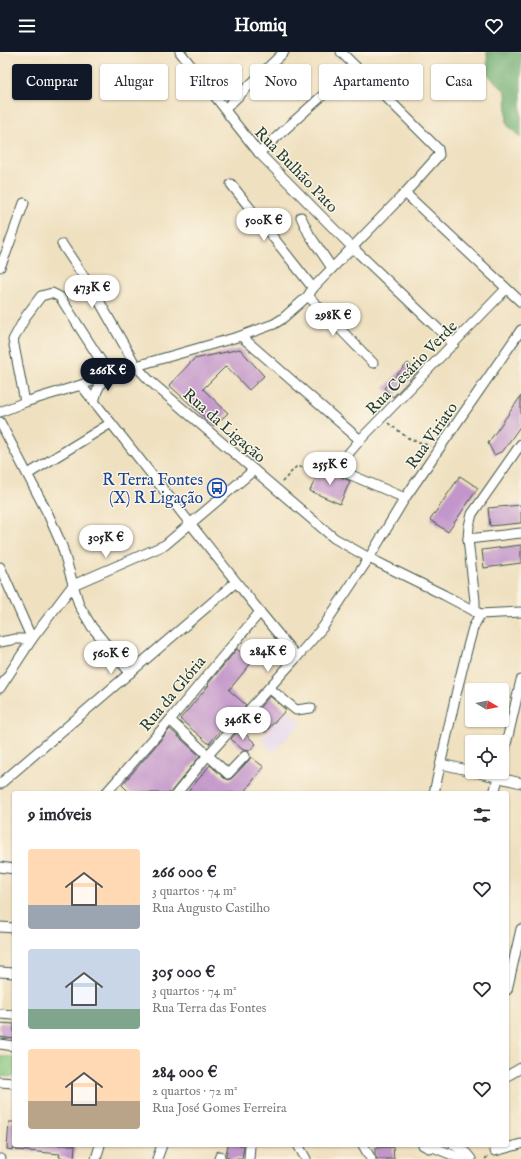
<!DOCTYPE html>
<html lang="pt">
<meta charset="utf-8">
<style>
:root{--surface:#fff;--page:#f7f7f7;--text:#2b2b33;--muted:#7c7c81;--accent:#111827}
body{margin:0;font-family:"IM FELL English",serif;background:var(--page);color:var(--text);height:100vh;display:flex;flex-direction:column;font-size:15px;white-space:nowrap}
*{box-sizing:border-box;margin:0}
p{font-size:13px;color:var(--muted)}
.icon{flex:none;width:22px;height:22px;fill:none;stroke:currentColor;stroke-width:2;stroke-linecap:round;stroke-linejoin:round}
.map{position:relative;flex:1;overflow:hidden}
.side{position:absolute;left:12px;top:739px;width:497px;height:356px;display:flex;flex-direction:column;background:var(--surface);border-radius:4px;box-shadow:0 1px 3px #0004}
.side>*{flex:none}
.banner{position:absolute;left:12px;top:12px;width:497px;height:36px;display:flex;gap:8px}
.needle{width:26px;rotate:100deg}
.controls{position:absolute;left:465px;top:631px;display:grid;gap:8px}
.controls a{display:grid;place-items:center;width:44px;height:44px;border-radius:4px;background:var(--surface);box-shadow:0 1px 3px #0004;font-size:20px}
.price{position:absolute;translate:-50% -34px;padding:0 9px;border-radius:14px;background:#fff;color:#222;font-size:13px;line-height:26px;filter:drop-shadow(0 1px 2px #0008)}
.price::after{content:'';position:absolute;left:50%;top:24px;width:12px;height:9px;margin-left:-6px;background:inherit;clip-path:polygon(0 0,100% 0,50% 100%)}
.price.on{background:var(--accent);color:#fff}
ul{padding:0;list-style:none}
li{display:flex;align-items:center;gap:12px;height:100px;padding:0 16px}
li span{display:grid;place-items:center;flex:none;width:112px;height:80px;border-radius:4px;color:#555}
li>.icon{margin-inline-start:auto}
span .icon{width:48px;height:48px;fill:#fffc;stroke-width:1}
li b{font-size:17px}
h2{display:flex;justify-content:space-between;align-items:center;height:48px;padding:0 16px;font-size:17px}
.tag{padding:0 14px;border-radius:4px;background:var(--surface);box-shadow:0 1px 3px #0004;font-size:14px;line-height:36px}
.tag.on{background:var(--accent);color:#fff}
header{display:flex;justify-content:space-between;align-items:center;height:52px;padding:0 16px;background:var(--accent);color:#fff;font-size:18px;font-weight:700}
.map>svg:first-child{display:block}
.built{fill:#e3d3f2}
.green{fill:#83c67f;stroke:#51825a}
.forest{fill:#6aab6e;stroke:#447451}
.building{fill:#c296ca}
.lines{fill:none;stroke-linecap:round;stroke-linejoin:round}
.minor-casing{stroke:#3e5549;stroke-width:11}
.path{stroke:#3e5549;stroke-width:1.5;stroke-dasharray:3 3;stroke-linecap:butt}
.minor{stroke:#fff;stroke-width:9}
.labels{text-anchor:middle;stroke-width:3;stroke-linejoin:round;paint-order:stroke}
.street-label{font-size:16px;fill:#1f3d34;stroke:#fcf5e5}
.transit-label{font-size:16px;fill:#164399;stroke:#fcf5e5;text-anchor:end}
</style>
<header><svg class="icon" aria-label="menu" viewBox="0 0 24 24"><path d="M4 6h16M4 12h16M4 18h16"/></svg>Homiq<svg class="icon" aria-label="heart" viewBox="0 0 24 24"><path d="M12 20l-8-8c-3-5 5-10 8-4 3-6 11-1 8 4z"/></svg></header>
<div class="map">
<svg width="521" height="1107" viewBox="0 0 521 1107">
<rect width="100%" height="100%" fill="#fcf5e5"/>
<filter id="ink" filterUnits="userSpaceOnUse"><feTurbulence type="fractalNoise" baseFrequency=".025" numOctaves="2"/><feDisplacementMap in="SourceGraphic" scale="8" xChannelSelector="R" yChannelSelector="G"/><feConvolveMatrix kernelMatrix="1 2 1 2 8 2 1 2 1" color-interpolation-filters="sRGB"/></filter>
<filter id="wash" filterUnits="userSpaceOnUse"><feTurbulence type="fractalNoise" baseFrequency=".012" numOctaves="4" result="noise"/><feDisplacementMap in="SourceGraphic" scale="16" xChannelSelector="R" yChannelSelector="G"/><feGaussianBlur stdDeviation="0.9" result="paint"/><feColorMatrix in="noise" values="0 0 0 0 0 0 0 0 0 0 0 0 0 0 0 0 0 1.4 0 .05"/><feComposite in="paint" operator="in"/></filter>
<g filter="url(#wash)">
<rect width="100%" height="100%" fill="#efe0c0"/>
<polygon class="built" points="287,658 303,671 286,686 275,700 261,688"/>
<polygon class="green" points="0,1005 14,1005 14,1025 0,1024"/>
<polygon class="forest" points="487,0 521,0 521,86 507,73 506,40 488,23"/>
<g id="blocks">
<g class="building">
<polygon points="240,297 264,324 249,338 226,314 203,337 228,361 214,374 169,333 194,307"/>
<polygon points="408,311 417,320 393,345 384,336"/>
<polygon points="521,344 521,373 503,399 494,403 488,391"/>
<polygon points="320,415 350,429 340,452 310,439"/>
<polygon points="460,424 478,436 448,480 430,468"/>
<polygon points="521,453 521,471 490,474 488,456"/>
<polygon points="521,493 521,511 484,516 482,498"/>
<polygon points="237,597 252,610 229,638 246,653 235,665 233,663 209,692 180,667 209,633 208,632"/>
<polygon points="270,644 286,658 265,680 250,666"/>
<polygon points="170,677 200,704 170,741 130,741 122,733"/>
<polygon points="240,677 256,692 249,699 246,698 243,698 231,687"/>
<polygon points="251,705 264,715 243,741 187,741 210,713 224,726 229,728 232,726 249,708"/>
<polygon points="0,971 14,972 14,987 0,985"/>
<polygon points="9,1070 14,1070 14,1098 7,1097"/>
<polygon points="17,1093 75,1093 74,1107 59,1105 60,1102 16,1098"/>
<polygon points="228,1093 244,1093 242,1107 231,1107 226,1105 226,1102"/>
<polygon points="393,1095 394,1107 377,1107 375,1103 375,1096"/>
</g>
</g>
</g>
<g filter="url(#ink)">
<use href="#blocks" fill-opacity="0" stroke="#3e5549" stroke-width="1"/>
<g class="lines">
<defs>
<g id="minor">
<polyline points="180,0 225,57 228,62 259,101 352,195 454,292"/>
<polyline points="225,57 284,0"/>
<polyline points="259,101 355,14"/>
<polyline points="231,132 313,236"/>
<polyline points="405,141 521,250"/>
<polyline points="301,165 309,182 332,216"/>
<polyline points="62,192 94,240 136,314 150,329 254,418 334,486 369,506 444,543 480,562"/>
<polyline points="0,215 6,201 24,151"/>
<polyline points="308,244 373,311"/>
<polyline points="241,284 360,388"/>
<polyline points="81,333 260,560 297,605"/>
<polyline points="25,350 13,288 26,264 41,244 52,241 60,245 110,323"/>
<polyline points="94,350 97,339 104,325"/>
<polyline points="0,360 25,350 81,333 136,314 241,284 274,272 282,267 308,244 313,236 405,141 439,103 438,97 341,0"/>
<polyline points="0,370 48,462 62,494 79,553 92,575 130,621"/>
<polyline points="28,422 111,371"/>
<polyline points="405,446 344,420 340,415 342,409 360,388 506,237"/>
<polyline points="468,487 521,481"/>
<polyline points="0,515 32,587 16,587 0,590"/>
<polyline points="475,560 475,549 468,487 469,474 472,462 521,392"/>
<polyline points="480,562 521,560"/>
<polyline points="0,636 32,587 73,533 165,493 254,418"/>
<polyline points="269,636 296,658 311,656"/>
<polyline points="170,668 228,722 245,704"/>
<polyline points="502,710 521,628"/>
<polyline points="441,712 472,719"/>
<polyline points="475,720 521,731"/>
<polyline points="0,732 236,530"/>
<polyline points="106,741 170,668 260,560"/>
<polyline points="177,741 208,703 297,605 323,575 369,506 405,446 521,278"/>
<polyline points="434,741 457,638 467,598 473,576 480,562"/>
<polyline points="494,741 500,720"/>
<polyline points="0,815 14,817"/>
<polyline points="0,875 14,876"/>
<polyline points="0,920 14,921"/>
<polyline points="507,938 521,877"/>
<polyline points="0,962 14,963"/>
<polyline points="0,992 14,994"/>
<polyline points="507,1024 521,1016"/>
<polyline points="0,1030 14,1031"/>
<polyline points="298,1093 306,1107"/>
<polyline points="363,1093 371,1107"/>
<polyline points="423,1093 429,1096 433,1095 462,1107"/>
<polyline points="454,1093 466,1101 471,1107"/>
<polyline points="495,1099 521,1092"/>
<polyline points="0,1107 1,1107"/>
<polyline points="96,1107 100,1093"/>
<polyline points="157,1107 162,1093"/>
<polyline points="219,1107 220,1104"/>
<polyline points="249,1107 250,1093"/>
</g>
</defs>
<use href="#minor" class="minor-casing"/>
<g class="path">
<polyline points="388,371 408,386 430,394"/>
<polyline points="282,430 296,415 332,415"/>
<polyline points="485,1107 489,1104"/>
</g>
<use href="#minor" class="minor"/>
</g>
</g>
<defs>
<symbol id="bus-ring" viewBox="-11 -11 22 22"><circle r="9.5" fill="#fcf5e5" stroke="#1a4fb4" stroke-width="1.5"/><path d="M-5-6H5V4H4V6H2V4H-2V6H-4V4H-5ZM-3.5-4V0h7V-4ZM-3.5 1.2v1.5H-2V1.2ZM2 1.2v1.5H3.5V1.2Z" fill="#1a4fb4"/></symbol>
</defs>
<g fill-rule="evenodd">
<use href="#bus-ring" x="206" y="425" width="22" height="22"/>
</g>
<g class="labels">
<g class="street-label">
<text transform="translate(297 117) rotate(46)" y="6">Rua Bulhão Pato</text>
<text transform="translate(411 315) rotate(-46)" y="6">Rua Cesário Verde</text>
<text transform="translate(225 373) rotate(41)" y="6">Rua da Ligação</text>
<text transform="translate(431 383) rotate(-55)" y="6">Rua Viriato</text>
<text transform="translate(172 641) rotate(-50)" y="6">Rua da Glória</text>
</g>
<g class="transit-label">
<text x="203" y="433">R Terra Fontes<tspan x="203" dy="18">(X) R Ligação</tspan></text>
</g>
</g>
</svg>
<div class="controls">
<a><svg class="needle" viewBox="-14 -14 28 28"><path d="M0-13l5 13h-10z" fill="#e53935"/><path d="M0 13l5-13h-10z" fill="#7c7c81"/></svg></a>
<a><svg class="icon" aria-label="locate" viewBox="0 0 24 24"><circle cx="12" cy="12" r="6"/><path d="M12 2v4M12 18v4M2 12h4M18 12h4"/></svg></a>
</div>
<b class="price" style="left:264px;top:190px">500K €</b>
<b class="price" style="left:92px;top:257px">473K €</b>
<b class="price" style="left:333px;top:285px">298K €</b>
<b class="price on" style="left:108px;top:340px">266K €</b>
<b class="price" style="left:330px;top:434px">255K €</b>
<b class="price" style="left:106px;top:507px">305K €</b>
<b class="price" style="left:268px;top:621px">284K €</b>
<b class="price" style="left:111px;top:623px">560K €</b>
<b class="price" style="left:243px;top:689px">346K €</b>
<div class="banner">
<a class="tag on">Comprar</a>
<a class="tag">Alugar</a>
<a class="tag">Filtros</a>
<a class="tag">Novo</a>
<a class="tag">Apartamento</a>
<a class="tag">Casa</a>
</div>
<section class="side">
<h2>9 imóveis<svg class="icon" aria-label="filters" viewBox="0 0 24 24"><path d="M4 7h16M4 17h16"/><circle cx="9" cy="7" r="2"/><circle cx="15" cy="17" r="2"/></svg></h2>
<ul>
<li><span style="background:linear-gradient(#ffd9b3 70%,#9aa5b1 0)"><svg class="icon" aria-label="home" viewBox="0 0 24 24"><path d="M3 11l9-7 9 7M6 9v11h12V9"/></svg></span><div><b>266 000 €</b><p>3 quartos · 74 m²</p><p>Rua Augusto Castilho</p></div><svg class="icon" aria-label="heart" viewBox="0 0 24 24"><path d="M12 20l-8-8c-3-5 5-10 8-4 3-6 11-1 8 4z"/></svg></li>
<li><span style="background:linear-gradient(#c9d6e8 75%,#7fa58c 0)"><svg class="icon" aria-label="home" viewBox="0 0 24 24"><path d="M3 11l9-7 9 7M6 9v11h12V9"/></svg></span><div><b>305 000 €</b><p>3 quartos · 74 m²</p><p>Rua Terra das Fontes</p></div><svg class="icon" aria-label="heart" viewBox="0 0 24 24"><path d="M12 20l-8-8c-3-5 5-10 8-4 3-6 11-1 8 4z"/></svg></li>
<li><span style="background:linear-gradient(#ffd9b3 65%,#b9a48a 0)"><svg class="icon" aria-label="home" viewBox="0 0 24 24"><path d="M3 11l9-7 9 7M6 9v11h12V9"/></svg></span><div><b>284 000 €</b><p>2 quartos · 72 m²</p><p>Rua José Gomes Ferreira</p></div><svg class="icon" aria-label="heart" viewBox="0 0 24 24"><path d="M12 20l-8-8c-3-5 5-10 8-4 3-6 11-1 8 4z"/></svg></li>
</ul>
</section>
</div>
